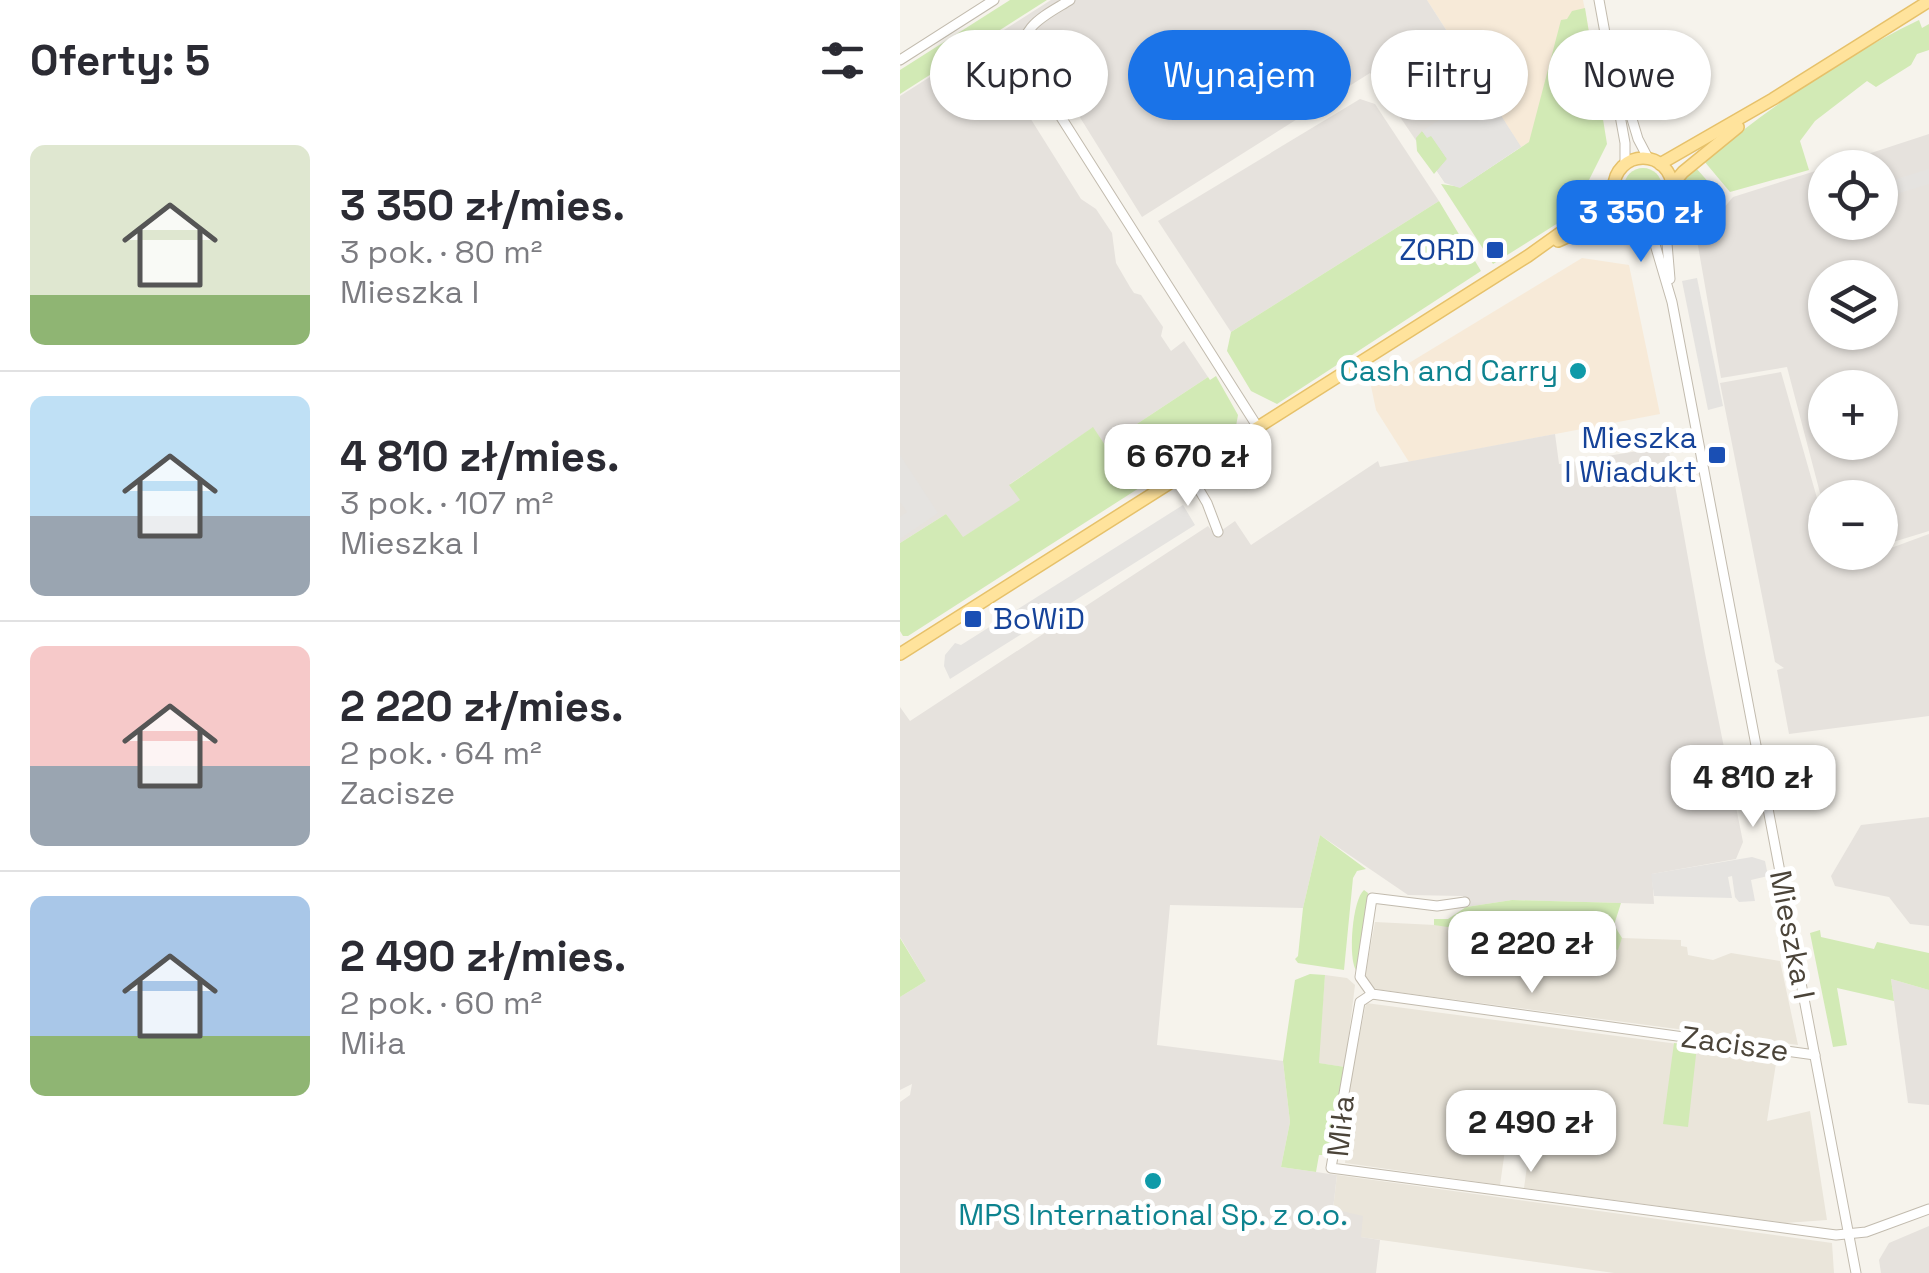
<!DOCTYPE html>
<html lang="pl">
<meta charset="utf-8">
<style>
:root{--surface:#fff;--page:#f7f7f7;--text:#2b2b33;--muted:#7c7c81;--line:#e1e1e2;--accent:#1a73e8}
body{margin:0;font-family:"Space Grotesk",sans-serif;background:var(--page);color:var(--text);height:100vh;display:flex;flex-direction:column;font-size:38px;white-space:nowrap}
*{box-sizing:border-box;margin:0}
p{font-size:32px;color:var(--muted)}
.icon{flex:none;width:55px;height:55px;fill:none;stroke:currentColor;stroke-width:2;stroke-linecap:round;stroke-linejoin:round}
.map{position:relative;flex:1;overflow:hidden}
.drawer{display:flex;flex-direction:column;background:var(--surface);width:900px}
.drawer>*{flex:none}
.guide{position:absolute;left:30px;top:30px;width:848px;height:90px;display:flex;gap:20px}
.tools{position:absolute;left:908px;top:150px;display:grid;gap:20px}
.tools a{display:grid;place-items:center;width:90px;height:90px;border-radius:50%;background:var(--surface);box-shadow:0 2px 8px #0004;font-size:50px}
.price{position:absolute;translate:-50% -85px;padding:0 22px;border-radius:20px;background:#fff;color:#222;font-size:32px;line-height:65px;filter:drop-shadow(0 2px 5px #0008)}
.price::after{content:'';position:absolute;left:50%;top:60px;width:30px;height:22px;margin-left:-15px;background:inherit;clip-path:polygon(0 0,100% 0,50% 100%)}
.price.on{background:var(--accent);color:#fff}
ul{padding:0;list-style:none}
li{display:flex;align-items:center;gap:30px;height:250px;padding:0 30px}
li+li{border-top:2px solid var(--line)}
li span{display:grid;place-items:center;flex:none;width:280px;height:200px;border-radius:15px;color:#555}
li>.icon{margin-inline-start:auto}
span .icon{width:120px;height:120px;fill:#fffc;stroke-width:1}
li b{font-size:42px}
h2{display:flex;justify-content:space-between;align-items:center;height:120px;padding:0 30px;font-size:42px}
.tag{padding:0 35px;border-radius:45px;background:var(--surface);box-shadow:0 2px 8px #0004;font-size:35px;line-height:90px}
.tag.on{background:var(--accent);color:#fff}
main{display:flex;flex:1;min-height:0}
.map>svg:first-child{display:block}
.residential{fill:#eae5da}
.commercial{fill:#f7ead8}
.industrial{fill:#e6e2dd;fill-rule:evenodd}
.green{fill:#d2eab5}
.parking{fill:#e5e3e0}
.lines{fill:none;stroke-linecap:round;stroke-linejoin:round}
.minor-casing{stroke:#c2bbae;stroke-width:11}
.major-casing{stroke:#e6c16a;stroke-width:14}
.minor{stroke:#fff;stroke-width:9}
.major{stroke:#ffe39c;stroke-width:11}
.transit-dot{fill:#1a4fb4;stroke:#fff;stroke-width:4}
.culture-dot{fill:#0f9aa8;stroke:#fff;stroke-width:4}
.labels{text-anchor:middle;stroke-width:10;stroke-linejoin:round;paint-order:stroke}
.transit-label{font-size:30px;fill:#164399;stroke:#fff;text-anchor:end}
.culture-label{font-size:30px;fill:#0d838f;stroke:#fff;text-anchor:end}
.street-label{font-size:30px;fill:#4b4439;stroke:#fff}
</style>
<main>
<section class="drawer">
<h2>Oferty: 5<svg class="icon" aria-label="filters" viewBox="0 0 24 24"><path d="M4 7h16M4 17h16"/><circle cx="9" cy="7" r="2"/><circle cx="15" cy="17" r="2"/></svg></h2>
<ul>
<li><span style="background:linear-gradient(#dfe7d0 75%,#8fb573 0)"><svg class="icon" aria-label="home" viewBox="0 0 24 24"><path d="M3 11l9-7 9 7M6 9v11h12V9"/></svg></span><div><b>3 350 zł/mies.</b><p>3 pok. · 80 m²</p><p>Mieszka I</p></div></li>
<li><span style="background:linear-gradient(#bfe0f5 60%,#9aa5b1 0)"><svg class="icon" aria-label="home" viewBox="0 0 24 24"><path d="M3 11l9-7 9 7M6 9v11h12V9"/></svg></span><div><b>4 810 zł/mies.</b><p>3 pok. · 107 m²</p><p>Mieszka I</p></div></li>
<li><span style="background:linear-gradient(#f6c9c9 60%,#9aa5b1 0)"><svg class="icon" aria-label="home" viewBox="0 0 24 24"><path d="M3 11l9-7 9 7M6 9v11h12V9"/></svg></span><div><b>2 220 zł/mies.</b><p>2 pok. · 64 m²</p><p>Zacisze</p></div></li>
<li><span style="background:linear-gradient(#a9c7e8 70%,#8fb573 0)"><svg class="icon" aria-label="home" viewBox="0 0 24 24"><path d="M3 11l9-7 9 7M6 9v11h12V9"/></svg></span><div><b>2 490 zł/mies.</b><p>2 pok. · 60 m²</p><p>Miła</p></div></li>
</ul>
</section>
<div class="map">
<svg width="1029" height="1273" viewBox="0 0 1029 1273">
<rect width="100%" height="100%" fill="#f6f3ec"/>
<g class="residential">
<polygon points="475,922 555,926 580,932 582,925 614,930 623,936 669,939 717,950 722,938 781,940 781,946 787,947 788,955 813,960 831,953 880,961 898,1045 474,989 465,976"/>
<polygon points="425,975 447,978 455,985 445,1067 418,1063"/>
<polygon points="466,1003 877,1057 867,1121 910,1111 927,1220 885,1223 624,1188 635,1108 604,1103 599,1133 607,1136 600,1185 445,1163 448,1137 440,1134"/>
<polygon points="437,1175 932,1243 934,1273 714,1273 460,1237 433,1209"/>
</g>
<g class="commercial">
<polygon points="527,0 683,0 699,83 690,106 621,147"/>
<polygon points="682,258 729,265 760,414 509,462 476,410 471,386"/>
</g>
<g class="industrial">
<polygon points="151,0 527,0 621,147 545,183 470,73 242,217 171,103 163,106 135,66 121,75 118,88 124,96 122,105 181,199 196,209 212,233 216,263 230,287 234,293 241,295 263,327 261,336 271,351 284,341 308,377 205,445 192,428 110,484 121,500 62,538 46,514 0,543 0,96"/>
<polygon points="460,99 475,104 539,201 331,332 258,221"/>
<path d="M1029 134V531L980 546V498H925V512L887 367 821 378 797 240 833 197 925 168V222H980V168H925ZM925 278H980V332H925ZM925 388H980V442H925Z"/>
<polygon points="881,372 925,526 925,552 933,553 935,561 936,553 958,553 943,559 980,552 1029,534 1029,716 889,734 877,670 884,668 875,662 820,383"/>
<polygon points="655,434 659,464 768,446 805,653 843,842 836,859 752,874 754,904 612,900 566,907 563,896 508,895 420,835 403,908 270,905 257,1045 383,1061 390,1122 381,1167 437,1175 433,1209 463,1216 461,1237 480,1240 476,1273 0,1273 0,1102 10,1095 12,1084 0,1090 0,997 26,981 0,937 0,707 10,721 308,526 315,535 335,521 351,545 478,461 480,467"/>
<polygon points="1029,817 1029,926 1010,924 989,897 935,886 931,876 961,825"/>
<polygon points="991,979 1029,990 1029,1105 1008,1103"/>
<polygon points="1029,1226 1029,1273 981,1273 979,1260 989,1243"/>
</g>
<g class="green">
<polygon points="110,0 147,0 0,94 0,70"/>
<polygon points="685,8 707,144 683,192 685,206 593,264 541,184 561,187 629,142 661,20 667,19 672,11"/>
<path d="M1019 20 1022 28 1029 24V50L1017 54 1011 65 976 87 967 81 915 121 900 141 909 170 830 192 804 161C870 107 942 57 1019 20Z"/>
<polygon points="522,131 527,137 531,135 547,159 534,174 517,151 516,138"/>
<path d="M796 168 811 185 784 225 771 232C771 207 776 183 796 168Z"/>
<circle cx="743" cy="187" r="19"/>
<polygon points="539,201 581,271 377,404 351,391 327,351 331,332"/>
<polygon points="316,376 338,415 336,426 8,636 3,636 0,631 0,543 46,514 63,537 120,500 109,485 193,427 205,445 308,377 310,380"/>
<polygon points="420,835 466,869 457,871 453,878 444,970 398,963 395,959 398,956 403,908"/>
<path d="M464 890 468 893 456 970C448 959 452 900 464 890Z"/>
<polygon points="612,900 721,903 714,925 722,938 718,950 669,939 623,936 614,930 583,925 581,932 534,925 534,919 548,919 566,907"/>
<polygon points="920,930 921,937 974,949 977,942 1029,953 1029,990 991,979 994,1001 937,988 947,1045 933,1047 910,933"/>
<polygon points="0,938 26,981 0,997"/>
<polygon points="410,974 425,975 419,1063 445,1067 429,1155 419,1155 416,1172 381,1167 390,1122 383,1061 395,980"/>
<polygon points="774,1043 797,1046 788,1127 763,1124"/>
</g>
<g class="parking">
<polygon points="580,83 621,147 560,188 545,183 537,171 547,159 531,136 527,138 522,131 572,99"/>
<polygon points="1029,169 1029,184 980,199 980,184"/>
<polygon points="797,278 823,406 808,410 782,281"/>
<polygon points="0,455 38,513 0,539 0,517 7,512 0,502"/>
<polygon points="283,505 295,525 50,679 44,666 45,655 55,643 61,645"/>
<polygon points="852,857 865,861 868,876 851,880 855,901 839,902 835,897 832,876 828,877 832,898 754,896 751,874"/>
</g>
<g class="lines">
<defs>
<g id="minor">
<path d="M170 0C146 15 114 28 126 62L357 426"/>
<polyline points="699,0 725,143 725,164"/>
<polyline points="0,60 94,0"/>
<polyline points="716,66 738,139 748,158"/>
<polyline points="764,208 770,279"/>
<polyline points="741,217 754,241 772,302 956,1273"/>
<polyline points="288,471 307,503 318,532"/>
<polyline points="565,902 537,906 472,898 460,977 472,994 915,1055"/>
<polyline points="472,994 460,1002 431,1168 936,1235 966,1232 1029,1209"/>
</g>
<g id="major">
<circle cx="743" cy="187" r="29"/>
<polyline points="760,164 873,99 1029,1"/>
<polyline points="772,185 783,172 838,127"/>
<polyline points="658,241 725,211"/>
<polyline points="0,654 628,256 698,206 713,189"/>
</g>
</defs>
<use href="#minor" class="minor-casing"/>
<use href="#major" class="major-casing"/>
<use href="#minor" class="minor"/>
<use href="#major" class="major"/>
</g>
<g class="transit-dot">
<rect x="585" y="240" width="20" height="20" rx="5"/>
<rect x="807" y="445" width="20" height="20" rx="5"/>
<rect x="63" y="609" width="20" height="20" rx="5"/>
</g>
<g class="culture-dot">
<circle cx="678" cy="371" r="10"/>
<circle cx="253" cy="1181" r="10"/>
</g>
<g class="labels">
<g class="transit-label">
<text x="575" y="260">ZORD</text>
<text x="797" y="448">Mieszka<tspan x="797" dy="34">I Wiadukt</tspan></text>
<text x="93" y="629" text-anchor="start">BoWiD</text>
</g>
<g class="culture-label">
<text x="658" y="381">Cash and Carry</text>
<text x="253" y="1225" text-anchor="middle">MPS International Sp. z o.o.</text>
</g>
<g class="street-label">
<text transform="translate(892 935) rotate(79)" y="10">Mieszka I</text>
<text transform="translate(835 1044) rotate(8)" y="10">Zacisze</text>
<text transform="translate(441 1126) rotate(-84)" y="10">Miła</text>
</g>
</g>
</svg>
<div class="tools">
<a><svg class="icon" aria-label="locate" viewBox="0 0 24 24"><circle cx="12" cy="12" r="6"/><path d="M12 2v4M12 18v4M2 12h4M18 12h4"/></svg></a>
<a><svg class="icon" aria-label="layers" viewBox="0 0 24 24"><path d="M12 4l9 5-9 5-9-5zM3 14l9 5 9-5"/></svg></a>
<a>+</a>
<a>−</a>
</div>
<b class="price on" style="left:741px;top:265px">3 350 zł</b>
<b class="price" style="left:288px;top:509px">6 670 zł</b>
<b class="price" style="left:853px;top:830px">4 810 zł</b>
<b class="price" style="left:632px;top:996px">2 220 zł</b>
<b class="price" style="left:631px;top:1175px">2 490 zł</b>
<div class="guide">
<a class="tag">Kupno</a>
<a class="tag on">Wynajem</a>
<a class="tag">Filtry</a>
<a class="tag">Nowe</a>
</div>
</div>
</main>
